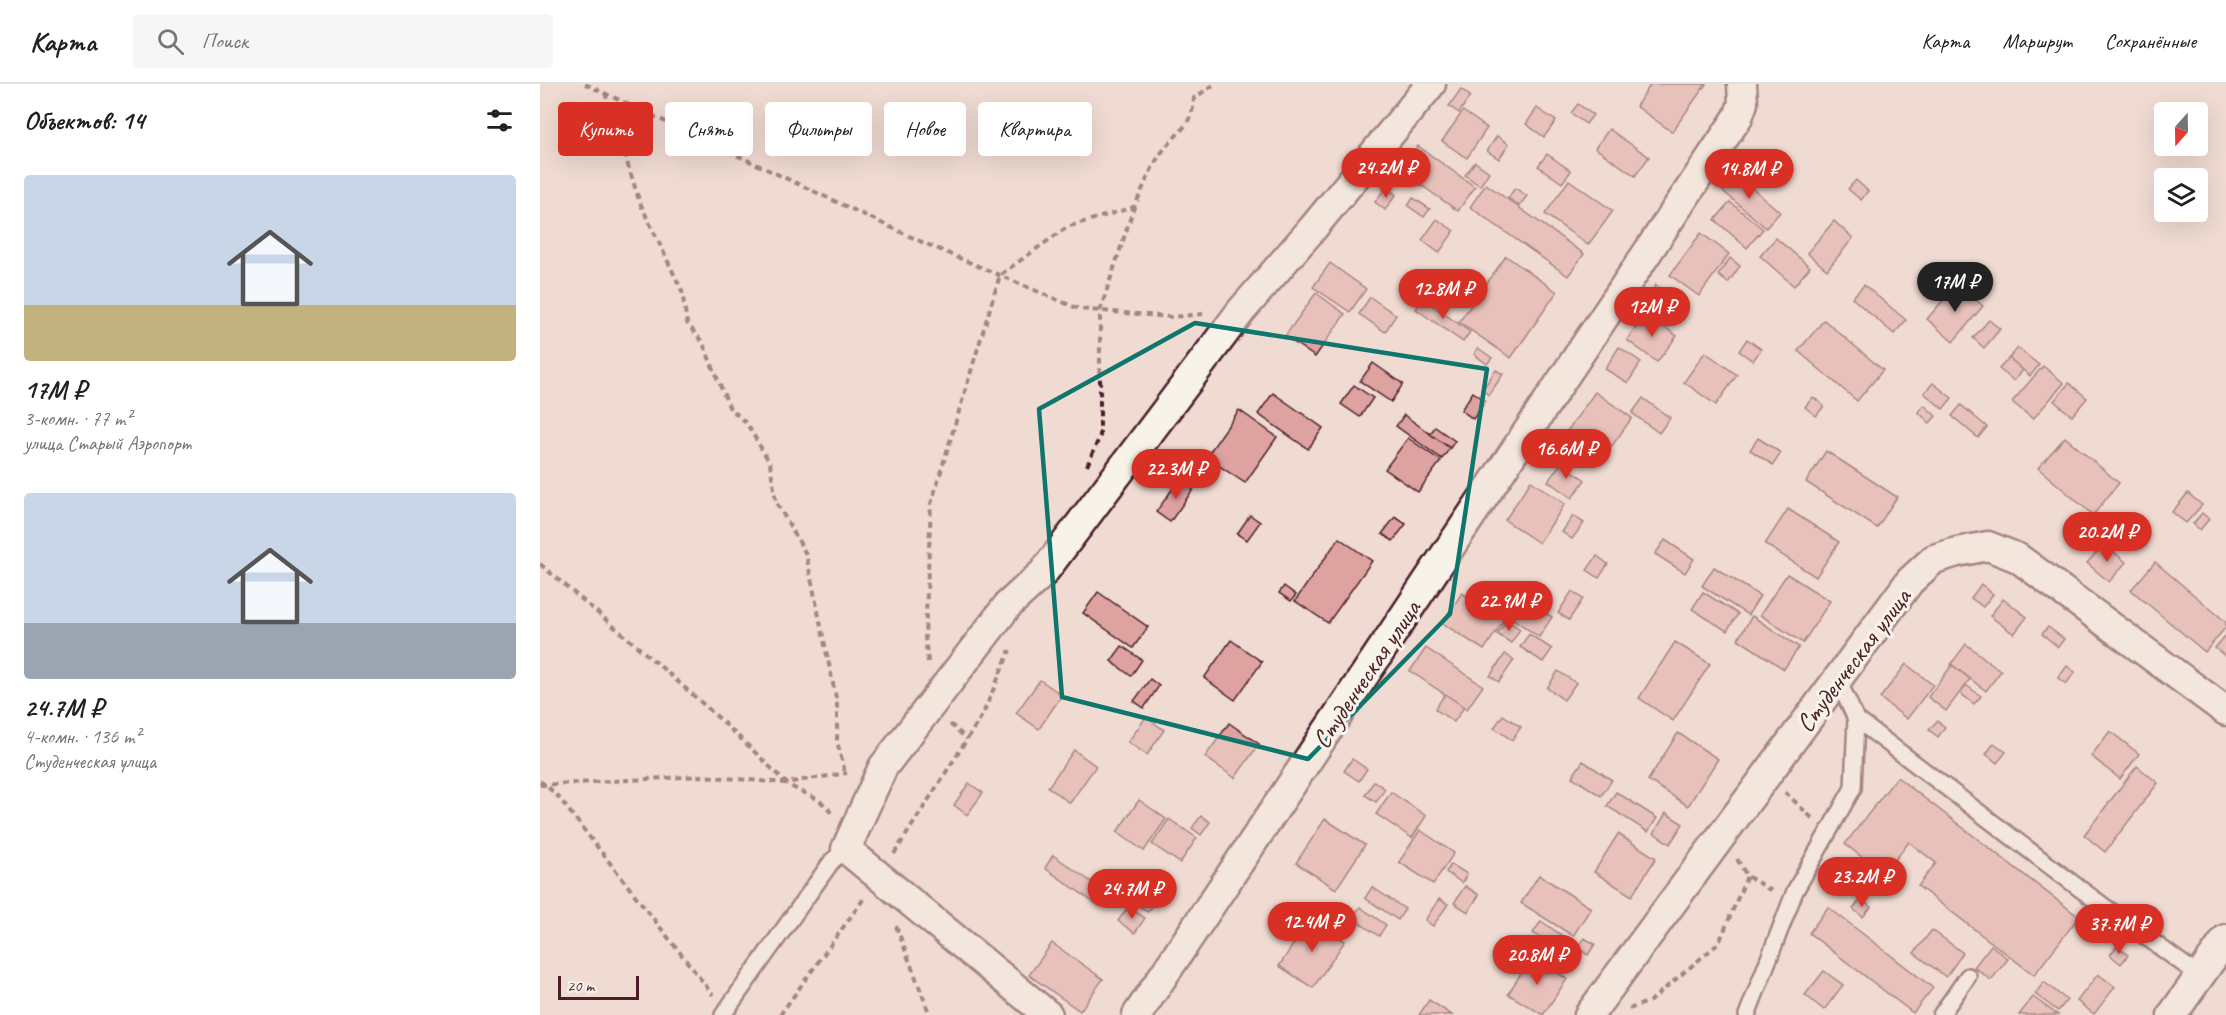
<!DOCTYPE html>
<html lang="ru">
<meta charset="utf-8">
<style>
:root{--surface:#fff;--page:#f6f6f6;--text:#202124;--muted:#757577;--line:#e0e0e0;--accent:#d93025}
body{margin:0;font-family:Caveat,sans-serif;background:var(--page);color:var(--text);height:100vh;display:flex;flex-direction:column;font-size:22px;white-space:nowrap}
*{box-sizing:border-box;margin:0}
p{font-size:20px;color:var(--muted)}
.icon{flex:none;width:33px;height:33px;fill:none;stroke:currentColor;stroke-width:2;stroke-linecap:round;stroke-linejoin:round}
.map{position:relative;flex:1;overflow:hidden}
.details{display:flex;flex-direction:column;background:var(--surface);width:540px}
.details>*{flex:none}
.guide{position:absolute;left:18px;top:18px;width:570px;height:54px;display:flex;gap:12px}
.needle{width:39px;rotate:200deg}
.fabs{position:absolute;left:1614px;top:18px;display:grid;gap:12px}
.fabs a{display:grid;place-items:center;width:54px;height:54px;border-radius:6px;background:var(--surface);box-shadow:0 6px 24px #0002;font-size:30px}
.scale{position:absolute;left:18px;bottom:15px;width:81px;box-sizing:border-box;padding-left:6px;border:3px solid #4a1f2b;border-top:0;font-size:16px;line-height:21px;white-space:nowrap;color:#4a1f2b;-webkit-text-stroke:4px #f7f3e8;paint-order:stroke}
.price{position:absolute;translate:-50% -51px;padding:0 14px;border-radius:21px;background:var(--accent);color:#fff;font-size:20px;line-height:39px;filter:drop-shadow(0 2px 3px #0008)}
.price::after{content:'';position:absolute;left:50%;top:36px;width:18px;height:14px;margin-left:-9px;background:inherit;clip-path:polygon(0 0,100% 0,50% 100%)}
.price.active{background:#222;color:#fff}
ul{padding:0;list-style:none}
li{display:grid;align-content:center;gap:12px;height:318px;padding:0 24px}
li span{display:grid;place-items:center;height:186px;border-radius:6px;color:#555}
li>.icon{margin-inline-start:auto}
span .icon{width:108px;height:108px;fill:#fffc;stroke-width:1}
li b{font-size:26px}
h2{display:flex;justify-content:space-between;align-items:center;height:72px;padding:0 24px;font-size:26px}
.pill{padding:0 21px;border-radius:6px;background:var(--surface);box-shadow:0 6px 24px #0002;font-size:21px;line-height:54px}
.pill.active{background:var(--accent);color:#fff}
header{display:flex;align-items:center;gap:36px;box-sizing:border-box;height:84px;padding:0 30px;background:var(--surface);border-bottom:2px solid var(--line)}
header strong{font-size:28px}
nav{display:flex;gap:33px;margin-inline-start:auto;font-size:21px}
.search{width:420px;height:54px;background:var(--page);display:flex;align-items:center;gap:15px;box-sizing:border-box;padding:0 21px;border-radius:6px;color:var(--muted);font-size:22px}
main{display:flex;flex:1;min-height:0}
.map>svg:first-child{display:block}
.building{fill:#dea3a0;stroke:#4a1f2b;stroke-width:1.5}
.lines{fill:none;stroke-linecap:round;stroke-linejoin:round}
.service-casing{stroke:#4a1f2b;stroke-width:20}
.minor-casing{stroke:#4a1f2b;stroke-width:33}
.path{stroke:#4a1f2b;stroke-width:4;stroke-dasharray:6 4.5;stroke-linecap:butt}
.service{stroke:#f7f3e8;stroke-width:15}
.minor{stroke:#f7f3e8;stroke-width:28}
.marked{fill:none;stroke:#0f766e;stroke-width:4.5;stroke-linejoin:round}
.labels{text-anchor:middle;stroke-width:6;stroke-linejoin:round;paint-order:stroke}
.street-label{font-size:26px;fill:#4a1f2b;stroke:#f7f3e8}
</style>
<header>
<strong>Карта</strong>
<div class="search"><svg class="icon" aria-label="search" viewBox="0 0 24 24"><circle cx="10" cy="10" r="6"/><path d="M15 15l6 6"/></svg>Поиск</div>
<nav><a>Карта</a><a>Маршрут</a><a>Сохранённые</a></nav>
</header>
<main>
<section class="details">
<h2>Объектов: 14<svg class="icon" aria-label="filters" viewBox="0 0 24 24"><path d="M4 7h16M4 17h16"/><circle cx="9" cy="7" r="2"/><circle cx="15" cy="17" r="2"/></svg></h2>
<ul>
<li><span style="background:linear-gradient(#c9d6e8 70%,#c2b280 0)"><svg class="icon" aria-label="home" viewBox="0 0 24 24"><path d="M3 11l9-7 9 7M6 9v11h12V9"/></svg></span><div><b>17M ₽</b><p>3-комн. · 77 m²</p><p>улица Старый Аэропорт</p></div></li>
<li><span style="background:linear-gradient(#c9d6e8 70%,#9aa5b1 0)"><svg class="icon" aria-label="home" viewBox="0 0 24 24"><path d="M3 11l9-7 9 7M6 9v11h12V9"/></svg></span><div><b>24.7M ₽</b><p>4-комн. · 136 m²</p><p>Студенческая улица</p></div></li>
</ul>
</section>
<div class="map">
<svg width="1686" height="931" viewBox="0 0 1686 931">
<rect width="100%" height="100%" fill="#f0dbd2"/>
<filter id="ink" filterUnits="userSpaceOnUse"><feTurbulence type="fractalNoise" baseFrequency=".0167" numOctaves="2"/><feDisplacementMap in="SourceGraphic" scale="12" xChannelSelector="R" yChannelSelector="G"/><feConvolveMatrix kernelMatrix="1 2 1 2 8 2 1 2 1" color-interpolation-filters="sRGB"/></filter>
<g filter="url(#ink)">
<g class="building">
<polygon points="1111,0 1166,0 1132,48 1096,22"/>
<polygon points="921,5 930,12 919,29 909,22"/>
<polygon points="1038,20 1053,31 1046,40 1031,29"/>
<polygon points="997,24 1016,37 1004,53 986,40"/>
<polygon points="923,27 947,44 927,74 902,57"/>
<polygon points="1069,45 1109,73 1095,92 1055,64"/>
<polygon points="957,52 969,60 959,75 947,67"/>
<polygon points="878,62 935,103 918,127 861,87"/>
<polygon points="1007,70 1031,87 1022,99 998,82"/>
<polygon points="935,78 949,88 940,102 925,91"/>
<polygon points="1192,87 1240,128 1226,144 1178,103"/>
<polygon points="1029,96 1073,127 1048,161 1005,130"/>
<polygon points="1316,96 1328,107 1321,116 1308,105"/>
<polygon points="946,100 1044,170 1028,192 930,123"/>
<polygon points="846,103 856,111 845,126 835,118"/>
<polygon points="975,104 987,112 979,122 968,114"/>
<polygon points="873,114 890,125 884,133 868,122"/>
<polygon points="1190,118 1223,145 1207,164 1175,136"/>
<polygon points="897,135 914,147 899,169 882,156"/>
<polygon points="1294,137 1313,154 1287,186 1267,169"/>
<polygon points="1161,149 1189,170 1159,212 1130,191"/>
<polygon points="1236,154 1270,183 1254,202 1220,172"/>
<polygon points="966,172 1017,208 971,274 919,238"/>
<polygon points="1190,174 1200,182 1188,199 1178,191"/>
<polygon points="790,179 826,205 810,228 773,203"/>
<polygon points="1417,200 1443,222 1413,258 1387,235"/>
<polygon points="1116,201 1124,207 1114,222 1105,216"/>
<polygon points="1324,201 1366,236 1354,250 1312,214"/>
<polygon points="776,209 805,230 775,273 745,252"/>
<polygon points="830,213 856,231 845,248 819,230"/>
<polygon points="883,215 930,248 923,258 876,225"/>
<polygon points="1106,230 1137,252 1117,278 1087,256"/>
<polygon points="1284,236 1343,286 1317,317 1258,267"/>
<polygon points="1449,236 1460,245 1444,264 1433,254"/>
<polygon points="1207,255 1221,265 1213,277 1199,267"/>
<polygon points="1079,263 1101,278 1088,299 1065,285"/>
<polygon points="938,264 952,274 947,280 934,270"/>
<polygon points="1478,264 1499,281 1490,292 1469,274"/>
<polygon points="1165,268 1197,291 1176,321 1144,298"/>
<polygon points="1469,274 1483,286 1474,297 1459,285"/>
<polygon points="833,279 863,300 851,318 820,297"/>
<polygon points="1503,282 1524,299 1493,335 1472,318"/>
<polygon points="956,286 963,290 949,311 942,306"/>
<polygon points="1393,299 1412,314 1403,325 1384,309"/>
<polygon points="1529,299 1547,314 1532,332 1514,317"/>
<polygon points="814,301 833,314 820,333 801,320"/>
<polygon points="933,308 946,317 933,335 921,326"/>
<polygon points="1055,308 1092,334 1061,377 1025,350"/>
<polygon points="733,309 783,344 768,365 718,330"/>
<polygon points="1273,313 1284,322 1276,332 1265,323"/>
<polygon points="1103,314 1130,334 1119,349 1092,329"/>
<polygon points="1384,321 1396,332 1390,339 1378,328"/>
<polygon points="1421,321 1447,343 1438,354 1412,332"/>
<polygon points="699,326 737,353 705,399 666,373"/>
<polygon points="864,331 910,364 902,375 856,342"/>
<polygon points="895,343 915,357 910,364 890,350"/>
<polygon points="1525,353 1579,399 1553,431 1498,384"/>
<polygon points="868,354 901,377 878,408 845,385"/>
<polygon points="1218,354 1241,369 1233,381 1210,366"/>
<polygon points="1286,367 1357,413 1337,444 1266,398"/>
<polygon points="1021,379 1045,396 1032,414 1008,397"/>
<polygon points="641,393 655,403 630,438 616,428"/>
<polygon points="991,397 1025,420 999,459 965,436"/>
<polygon points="1648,409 1662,421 1646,439 1632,428"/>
<polygon points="1248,425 1299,458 1276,493 1225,460"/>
<polygon points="1662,429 1669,435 1660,446 1653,440"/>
<polygon points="710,431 720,438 707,456 697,450"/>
<polygon points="1033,432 1044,439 1032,455 1022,448"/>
<polygon points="855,433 866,440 853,457 842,450"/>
<polygon points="799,454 832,477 788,539 755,517"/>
<polygon points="1125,456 1154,475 1145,489 1115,470"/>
<polygon points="1564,460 1586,478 1569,498 1547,479"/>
<polygon points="1057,472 1068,480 1059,494 1047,486"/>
<polygon points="1615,478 1686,538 1686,543 1665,568 1591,506"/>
<polygon points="1174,483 1220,512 1208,531 1162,502"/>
<polygon points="1247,490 1290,517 1263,559 1220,531"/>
<polygon points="1441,500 1453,510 1443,523 1431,514"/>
<polygon points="744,502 756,511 751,517 739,509"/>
<polygon points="972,507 1012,533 999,553 960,526"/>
<polygon points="1032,507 1043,515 1029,536 1018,529"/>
<polygon points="558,508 608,543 593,564 543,529"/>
<polygon points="1163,508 1198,530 1187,547 1152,525"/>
<polygon points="922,509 964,536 944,566 902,539"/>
<polygon points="1463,515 1487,533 1474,550 1450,532"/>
<polygon points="1212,532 1259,563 1244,585 1198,555"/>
<polygon points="967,536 980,545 971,559 957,550"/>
<polygon points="1508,543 1524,555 1518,563 1502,550"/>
<polygon points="989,550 1012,565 1003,578 980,563"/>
<polygon points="1686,551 1686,573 1675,564"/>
<polygon points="691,556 722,578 695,616 664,594"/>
<polygon points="1135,558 1170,580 1133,637 1099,614"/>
<polygon points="1426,560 1461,587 1446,607 1411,580"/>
<polygon points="582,562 602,576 591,592 571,577"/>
<polygon points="886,564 943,602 927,625 870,587"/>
<polygon points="965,570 974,576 959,598 950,592"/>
<polygon points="1366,580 1393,601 1367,635 1340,614"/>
<polygon points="1412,581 1430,595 1406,627 1388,613"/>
<polygon points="1527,582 1535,588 1526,600 1518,594"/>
<polygon points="1018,587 1036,599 1024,616 1007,604"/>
<polygon points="610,595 619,602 604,624 594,617"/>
<polygon points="500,596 522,611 499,645 476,629"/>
<polygon points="1426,601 1441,612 1434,620 1420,609"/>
<polygon points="905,610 924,623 914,638 895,625"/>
<polygon points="963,631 981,643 972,656 954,644"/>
<polygon points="606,633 624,646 607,671 588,658"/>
<polygon points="1397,637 1405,643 1398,653 1389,646"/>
<polygon points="689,639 719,660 695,694 665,673"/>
<polygon points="1570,647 1599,670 1580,695 1551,672"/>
<polygon points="1138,649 1178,675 1148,722 1108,696"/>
<polygon points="1454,659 1466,668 1457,679 1446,670"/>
<polygon points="534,666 556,682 530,719 508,703"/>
<polygon points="812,675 827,685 819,697 804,687"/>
<polygon points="1043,677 1072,696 1061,712 1032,693"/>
<polygon points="1597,682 1618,699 1565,768 1544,751"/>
<polygon points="1357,693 1539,833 1494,891 1378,802 1396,779 1369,758 1344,790 1305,760"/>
<polygon points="834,697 845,705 836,718 825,711"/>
<polygon points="429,699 443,709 427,731 414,721"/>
<polygon points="851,708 886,732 872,754 836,730"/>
<polygon points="1076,708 1117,734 1108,748 1067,722"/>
<polygon points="599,716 626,735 604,767 577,748"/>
<polygon points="1126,729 1143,740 1130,760 1114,749"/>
<polygon points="661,732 670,738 661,751 652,744"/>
<polygon points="629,735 657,754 640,779 612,760"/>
<polygon points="785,735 825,761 796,805 756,779"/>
<polygon points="880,746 914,769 893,800 859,778"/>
<polygon points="1078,750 1116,774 1092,812 1054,788"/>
<polygon points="513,771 567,809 559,822 505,784"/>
<polygon points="911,780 927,790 922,799 906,788"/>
<polygon points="999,791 1051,824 1033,852 981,819"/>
<polygon points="925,802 939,811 928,828 914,819"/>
<polygon points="832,803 865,825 858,836 825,814"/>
<polygon points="607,807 618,814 608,828 597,821"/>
<polygon points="899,815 908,820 893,842 885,836"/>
<polygon points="1321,815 1331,823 1323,833 1313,825"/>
<polygon points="588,823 605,834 595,849 578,837"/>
<polygon points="820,823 846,841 839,852 812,834"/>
<polygon points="1288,823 1393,904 1373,929 1269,849"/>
<polygon points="770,835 805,857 773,904 739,882"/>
<polygon points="1001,837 1027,855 1020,866 993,849"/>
<polygon points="1392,846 1423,869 1406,893 1374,869"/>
<polygon points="1044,854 1055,860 1048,871 1037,864"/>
<polygon points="512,859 563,895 540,927 489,891"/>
<polygon points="1451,861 1468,875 1451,896 1434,883"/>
<polygon points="1577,862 1588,871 1581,880 1570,871"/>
<polygon points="992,872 1027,895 1003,931 968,910"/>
<polygon points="1284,887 1303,901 1284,926 1265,911"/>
<polygon points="1558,890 1575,903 1554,930 1537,917"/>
<polygon points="1504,898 1527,916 1518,927 1495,910"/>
<polygon points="1493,913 1518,931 1479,931"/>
<polygon points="889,916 912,931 879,931"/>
</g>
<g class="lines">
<defs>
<g id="service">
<polyline points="1316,635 1539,804 1661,893"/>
<polyline points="183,931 292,777 306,765"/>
<polyline points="1207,931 1255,807 1313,704 1316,635 1298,596"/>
<polyline points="1401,931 1428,892"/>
</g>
<g id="minor">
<polyline points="508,931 306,765 343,683 468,521 503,489 701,227 773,144 891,0"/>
<polyline points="597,931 1198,33 1203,19 1202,0"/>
<polyline points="1049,931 1370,497 1394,475 1417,468 1448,462 1478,474 1686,627"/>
<polyline points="1632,931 1686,855"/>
</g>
</defs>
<use href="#service" class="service-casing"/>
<use href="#minor" class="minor-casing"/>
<g class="path">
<polyline points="45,0 384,159 539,225 631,233 664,230"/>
<polyline points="65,9 100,119 142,207 147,239 163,259 189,323 207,340 230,379 236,418 266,470 297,619 297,657 305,689"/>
<polyline points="547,382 560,352 560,227 594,123"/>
<path d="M0 480C82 550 166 618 242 695 256 710 283 711 292 731"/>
<path d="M388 578 385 553 391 420 460 191 527 143 594 123C603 106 610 84 622 68 636 48 653 43 654 14L675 0"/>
<polyline points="410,640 427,655"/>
<polyline points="0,697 16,710 173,911"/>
<polyline points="0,701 161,692 245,699 307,689"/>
<polyline points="1245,708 1272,734"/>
<polyline points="354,770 443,630 470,566"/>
<polyline points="1197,775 1207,792 1232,807"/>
<polyline points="356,842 390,931"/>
<polyline points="1089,925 1110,917 1179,859 1207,792"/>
<polyline points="240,931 325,813"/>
</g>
<use href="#service" class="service"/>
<use href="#minor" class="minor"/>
</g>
</g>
<path d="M0 0H1686V931H0ZM655 239 947 285 910 530 768 675 522 613 499 325Z" fill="#f0dbd2" fill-opacity=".55" fill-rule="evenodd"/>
<path class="marked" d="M655 239 947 285 910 530 768 675 522 613 499 325Z"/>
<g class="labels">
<g class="street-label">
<text transform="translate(1313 576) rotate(-53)" y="9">Студенческая улица</text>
<text transform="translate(826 590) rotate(-56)" y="9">Студенческая улица</text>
</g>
</g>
</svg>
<div class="fabs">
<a><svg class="needle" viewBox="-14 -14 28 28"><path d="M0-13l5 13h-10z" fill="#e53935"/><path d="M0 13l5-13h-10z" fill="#757577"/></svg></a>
<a><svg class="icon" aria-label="layers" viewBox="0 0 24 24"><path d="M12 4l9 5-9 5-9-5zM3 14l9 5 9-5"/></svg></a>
</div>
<div class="scale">20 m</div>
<b class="price" style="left:846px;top:115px">24.2M ₽</b>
<b class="price" style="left:1209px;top:116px">14.8M ₽</b>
<b class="price active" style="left:1415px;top:229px">17M ₽</b>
<b class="price" style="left:903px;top:236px">12.8M ₽</b>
<b class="price" style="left:1112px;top:254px">12M ₽</b>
<b class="price" style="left:1026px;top:396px">16.6M ₽</b>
<b class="price" style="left:636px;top:416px">22.3M ₽</b>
<b class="price" style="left:1567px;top:479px">20.2M ₽</b>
<b class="price" style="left:969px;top:548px">22.9M ₽</b>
<b class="price" style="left:1322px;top:824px">23.2M ₽</b>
<b class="price" style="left:592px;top:836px">24.7M ₽</b>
<b class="price" style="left:772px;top:869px">12.4M ₽</b>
<b class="price" style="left:1579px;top:871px">37.7M ₽</b>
<b class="price" style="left:997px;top:902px">20.8M ₽</b>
<div class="guide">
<a class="pill active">Купить</a>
<a class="pill">Снять</a>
<a class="pill">Фильтры</a>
<a class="pill">Новое</a>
<a class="pill">Квартира</a>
</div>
</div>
</main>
